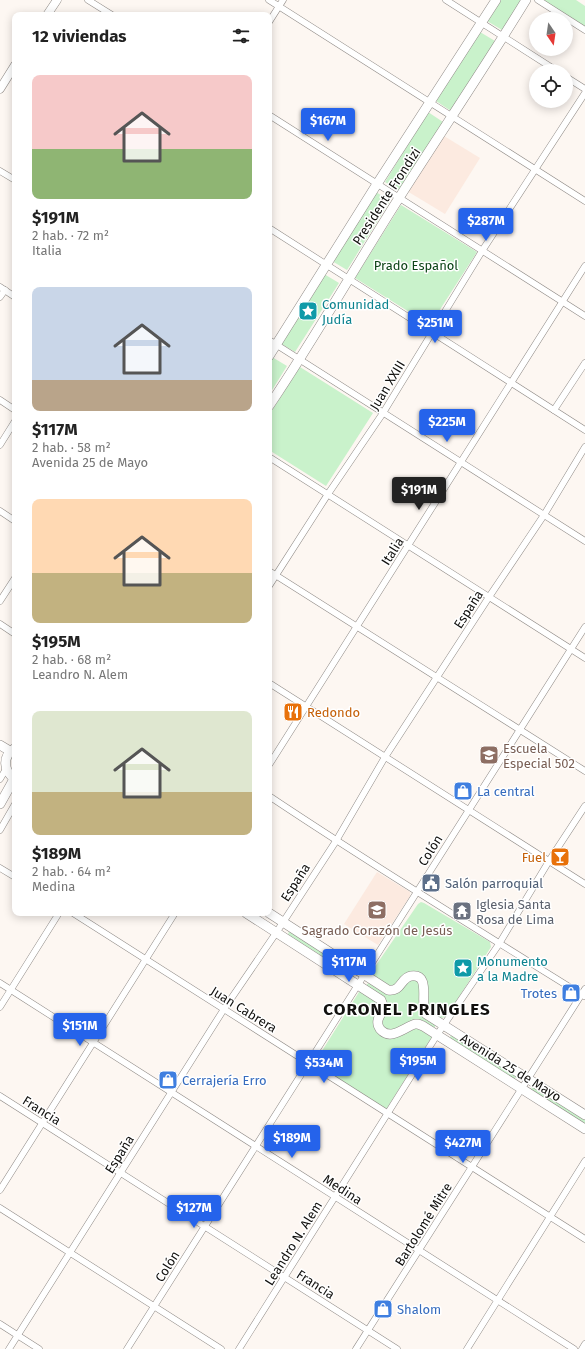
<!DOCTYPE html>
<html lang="es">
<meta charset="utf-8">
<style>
:root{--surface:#fff;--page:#f6f6f6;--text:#222;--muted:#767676;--accent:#2563eb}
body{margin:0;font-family:"Fira Sans",sans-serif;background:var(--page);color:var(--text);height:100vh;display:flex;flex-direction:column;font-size:15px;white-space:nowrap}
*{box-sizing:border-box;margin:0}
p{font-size:13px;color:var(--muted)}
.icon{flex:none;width:22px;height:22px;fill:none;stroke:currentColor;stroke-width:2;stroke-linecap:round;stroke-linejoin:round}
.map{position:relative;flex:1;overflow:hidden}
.details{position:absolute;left:12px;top:12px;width:260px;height:904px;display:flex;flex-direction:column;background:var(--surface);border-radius:8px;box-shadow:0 2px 10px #0003}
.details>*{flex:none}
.needle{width:26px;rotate:167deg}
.tools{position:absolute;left:529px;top:12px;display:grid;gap:8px}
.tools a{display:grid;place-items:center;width:44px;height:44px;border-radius:50%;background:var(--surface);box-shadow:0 2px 10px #0003;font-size:20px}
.price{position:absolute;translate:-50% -34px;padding:0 9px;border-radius:4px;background:var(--accent);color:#fff;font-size:13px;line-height:26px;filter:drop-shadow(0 1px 2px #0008)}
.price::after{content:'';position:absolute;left:50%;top:24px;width:12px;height:9px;margin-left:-6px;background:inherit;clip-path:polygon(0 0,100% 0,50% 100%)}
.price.selected{background:#222;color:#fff}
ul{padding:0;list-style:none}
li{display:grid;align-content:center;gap:8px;height:212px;padding:0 20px}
li span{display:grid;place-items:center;height:124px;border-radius:8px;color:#555}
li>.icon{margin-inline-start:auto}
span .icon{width:72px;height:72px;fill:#fffc;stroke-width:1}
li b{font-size:17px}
h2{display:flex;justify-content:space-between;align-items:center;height:48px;padding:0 20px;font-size:17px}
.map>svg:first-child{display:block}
.education{fill:#fceae0}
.green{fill:#c9f2cb}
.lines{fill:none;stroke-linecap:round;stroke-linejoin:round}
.minor-casing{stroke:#908b87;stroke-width:7}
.tertiary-casing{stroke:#908b87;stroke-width:9}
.secondary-casing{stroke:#908b87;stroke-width:10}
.minor{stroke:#fff;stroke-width:6}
.tertiary{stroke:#fff;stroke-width:8}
.secondary{stroke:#fff;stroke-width:9}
.labels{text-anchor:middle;stroke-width:3;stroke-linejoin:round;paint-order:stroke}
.street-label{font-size:13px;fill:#11100e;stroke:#fff}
.park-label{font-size:13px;fill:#0d4517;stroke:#fff}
.culture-label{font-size:13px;fill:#0d838f;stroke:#fff;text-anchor:start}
.food-label{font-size:13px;fill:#c56008;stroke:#fff;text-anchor:start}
.education-label{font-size:13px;fill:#785e54;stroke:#fff;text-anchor:start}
.shop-label{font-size:13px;fill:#366cbe;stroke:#fff;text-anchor:start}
.service-label{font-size:13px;fill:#4e5e75;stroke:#fff;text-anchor:start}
.worship-label{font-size:13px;fill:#5b616d;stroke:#fff;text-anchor:start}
.district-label{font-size:17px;font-weight:bold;letter-spacing:1px;fill:#11100e;stroke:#fff}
</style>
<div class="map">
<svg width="585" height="1349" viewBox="0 0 585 1349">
<rect width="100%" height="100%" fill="#fdf7f2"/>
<g class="education">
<polygon points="444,136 480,158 445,214 407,191"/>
<polygon points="377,872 410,892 410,896 378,945 344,924"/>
</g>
<g class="green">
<polygon points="500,0 521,0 502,30 487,21"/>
<polygon points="542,0 576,0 585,6 585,27"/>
<polygon points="480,32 495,41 451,111 436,101"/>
<polygon points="428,112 443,122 399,191 385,182"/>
<polygon points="376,192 390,201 347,270 332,261"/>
<polygon points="401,205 477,252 430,325 355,278"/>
<polygon points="324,274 339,283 295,352 280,343"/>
<polygon points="272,357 287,366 269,395 269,362"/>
<polygon points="300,367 373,413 326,486 269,450 269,415"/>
<polygon points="421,902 424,903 490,942 491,947 446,1017 441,1018 428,1012 420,975 396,986 390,988 372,974 372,971 418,904"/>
<polygon points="289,931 291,931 355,973 352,975 288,935"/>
<polygon points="418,979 421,996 435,1024 435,1027 432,1028 419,1022 387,1032 380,1021 385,1012 367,986 367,984 369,983 385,991 407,980"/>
<polygon points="359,992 361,992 379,1002 382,1034 414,1026 432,1037 387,1108 385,1109 315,1064 315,1062"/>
<polygon points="451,1035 517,1077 513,1079 450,1038"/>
<polygon points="532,1086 585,1118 585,1124 531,1090"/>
</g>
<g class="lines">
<defs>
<g id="minor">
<polyline points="88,0 112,15"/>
<polyline points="269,0 585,201"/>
<polyline points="446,0 557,71"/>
<polyline points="538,0 585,30"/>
<polyline points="269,22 283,0"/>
<polyline points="566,77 585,89"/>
<polyline points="269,115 585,316"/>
<polyline points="0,171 15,180"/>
<polyline points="269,228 585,430"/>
<polyline points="0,287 15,297"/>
<polyline points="0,297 5,290"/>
<polyline points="269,340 585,541"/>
<polyline points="0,400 15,410"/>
<polyline points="554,410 585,363"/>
<polyline points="0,445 15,421"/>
<polyline points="269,457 585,658"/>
<polyline points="0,511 15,521"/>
<polyline points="269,571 585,771"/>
<polyline points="269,586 328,494 383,413 482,251 585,93"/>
<polyline points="0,601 15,578"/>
<polyline points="0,624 15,634"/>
<polyline points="269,683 585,884"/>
<polyline points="269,765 585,266"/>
<polyline points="0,779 6,769"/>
<path d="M269 796C372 865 478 930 584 996"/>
<polyline points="0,830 15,804"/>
<polyline points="0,868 15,877"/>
<polyline points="73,913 585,1239"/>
<polyline points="0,983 574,1349"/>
<polyline points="0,1007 59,913"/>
<polyline points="0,1096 397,1349"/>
<polyline points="0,1190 175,913"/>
<polyline points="0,1208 221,1349"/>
<polyline points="0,1324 39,1349"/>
<polyline points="9,1349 224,1009 276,933 336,841 385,757 489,597 544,515 585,447"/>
<polyline points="127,1349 585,627"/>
<polyline points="239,1349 437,1035 499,944 549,861 585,806"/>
<polyline points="356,1349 585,989"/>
<polyline points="467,1349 585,1161"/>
<polyline points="582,1349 585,1344"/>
</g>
<g id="tertiary">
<polyline points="47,15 57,0"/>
<polyline points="0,89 15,65"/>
</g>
<g id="secondary">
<polyline points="269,356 377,184 496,0"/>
<path d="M269 406C315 338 355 267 399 198 441 132 485 67 526 0"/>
<polyline points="0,745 10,751"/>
<path d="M15 748C2 756 3 771 15 779"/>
<polyline points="0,804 14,779"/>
<path d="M246 913 381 1000 384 1008C382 1012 379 1016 378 1020 377 1024 379 1029 382 1031 392 1040 405 1027 415 1024H418L423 1026 585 1129"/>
<path d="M269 913 388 990C402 992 400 978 411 976 432 973 419 1004 426 1014L585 1115"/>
</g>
</defs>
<use href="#minor" class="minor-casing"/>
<use href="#tertiary" class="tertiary-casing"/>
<use href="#secondary" class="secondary-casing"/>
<use href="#minor" class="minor"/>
<use href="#tertiary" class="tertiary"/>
<use href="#secondary" class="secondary"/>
</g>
<defs>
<symbol id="sight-square" viewBox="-11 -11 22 22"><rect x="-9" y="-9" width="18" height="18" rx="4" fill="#0f9aa8" stroke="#fff"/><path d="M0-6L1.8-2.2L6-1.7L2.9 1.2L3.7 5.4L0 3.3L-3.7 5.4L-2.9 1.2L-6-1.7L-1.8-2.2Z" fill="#fff"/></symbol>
<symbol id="restaurant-square" viewBox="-11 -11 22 22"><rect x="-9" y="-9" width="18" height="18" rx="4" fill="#e8710a" stroke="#fff"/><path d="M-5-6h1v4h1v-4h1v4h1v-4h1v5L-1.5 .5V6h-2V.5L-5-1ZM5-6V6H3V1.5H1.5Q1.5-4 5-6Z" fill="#fff"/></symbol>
<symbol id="school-square" viewBox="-11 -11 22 22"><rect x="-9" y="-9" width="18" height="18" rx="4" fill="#8d6e63" stroke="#fff"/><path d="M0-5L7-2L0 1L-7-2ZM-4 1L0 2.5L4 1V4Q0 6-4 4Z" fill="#fff"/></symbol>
<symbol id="shop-square" viewBox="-11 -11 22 22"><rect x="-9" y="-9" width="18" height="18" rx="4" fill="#3f7fe0" stroke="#fff"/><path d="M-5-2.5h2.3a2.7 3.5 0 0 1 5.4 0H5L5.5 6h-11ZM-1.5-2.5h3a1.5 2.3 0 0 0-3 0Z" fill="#fff"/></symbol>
<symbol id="bar-square" viewBox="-11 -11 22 22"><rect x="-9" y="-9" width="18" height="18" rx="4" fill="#e8710a" stroke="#fff"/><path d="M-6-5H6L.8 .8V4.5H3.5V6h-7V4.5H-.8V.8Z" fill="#fff"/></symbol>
<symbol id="civic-square" viewBox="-11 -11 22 22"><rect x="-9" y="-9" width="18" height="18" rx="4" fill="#5c6f8a" stroke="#fff"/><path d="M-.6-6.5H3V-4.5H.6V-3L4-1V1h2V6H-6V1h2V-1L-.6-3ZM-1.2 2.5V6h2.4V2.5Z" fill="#fff"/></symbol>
<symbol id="temple-square" viewBox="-11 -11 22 22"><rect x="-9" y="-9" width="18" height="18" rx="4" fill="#6b7280" stroke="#fff"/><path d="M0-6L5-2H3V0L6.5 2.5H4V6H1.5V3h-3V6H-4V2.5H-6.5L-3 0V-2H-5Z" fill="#fff"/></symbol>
</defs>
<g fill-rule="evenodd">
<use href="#sight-square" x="297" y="300" width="22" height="22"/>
<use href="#restaurant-square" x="282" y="701" width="22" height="22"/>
<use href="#school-square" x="478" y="744" width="22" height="22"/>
<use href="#shop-square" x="452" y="780" width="22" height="22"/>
<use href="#bar-square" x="549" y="846" width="22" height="22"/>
<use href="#civic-square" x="420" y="872" width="22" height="22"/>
<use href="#school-square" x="366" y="899" width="22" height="22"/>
<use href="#temple-square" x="451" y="900" width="22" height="22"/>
<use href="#sight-square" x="452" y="957" width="22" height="22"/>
<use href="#shop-square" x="560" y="982" width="22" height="22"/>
<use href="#shop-square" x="157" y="1069" width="22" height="22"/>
<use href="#shop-square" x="372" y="1298" width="22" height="22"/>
</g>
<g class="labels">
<g class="street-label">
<text transform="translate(386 196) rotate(-57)" y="5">Presidente Frondizi</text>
<text transform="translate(387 385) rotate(-59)" y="5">Juan XXIII</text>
<text transform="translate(392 551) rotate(-58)" y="5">Italia</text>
<text transform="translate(468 609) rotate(-57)" y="5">España</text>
<text transform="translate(430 850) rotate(-58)" y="5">Colón</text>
<text transform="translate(295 882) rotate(-57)" y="5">España</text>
<text transform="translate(244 1009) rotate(32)" y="5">Juan Cabrera</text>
<text transform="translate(511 1067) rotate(32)" y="5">Avenida 25 de Mayo</text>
<text transform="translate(42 1110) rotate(32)" y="5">Francia</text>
<text transform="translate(119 1154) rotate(-58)" y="5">España</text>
<text transform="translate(343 1189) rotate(33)" y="5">Medina</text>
<text transform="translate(423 1224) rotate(-58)" y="5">Bartolomé Mitre</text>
<text transform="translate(293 1243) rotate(-58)" y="5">Leandro N. Alem</text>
<text transform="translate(167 1266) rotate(-58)" y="5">Colón</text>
<text transform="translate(316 1284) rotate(33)" y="5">Francia</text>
</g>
<g class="park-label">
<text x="416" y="270">Prado Español</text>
</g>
<g class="culture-label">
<text x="322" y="309">Comunidad<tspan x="322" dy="15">Judía</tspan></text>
<text x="477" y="966">Monumento<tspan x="477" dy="15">a la Madre</tspan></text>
</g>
<g class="food-label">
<text x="307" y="717">Redondo</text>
<text x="546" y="862" text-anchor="end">Fuel</text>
</g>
<g class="education-label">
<text x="503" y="753">Escuela<tspan x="503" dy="15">Especial 502</tspan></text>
<text x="377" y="935" text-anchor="middle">Sagrado Corazón de Jesús</text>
</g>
<g class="shop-label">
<text x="477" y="796">La central</text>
<text x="557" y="998" text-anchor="end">Trotes</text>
<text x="182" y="1085">Cerrajería Erro</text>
<text x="397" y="1314">Shalom</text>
</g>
<g class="service-label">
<text x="445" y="888">Salón parroquial</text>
</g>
<g class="worship-label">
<text x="476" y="909">Iglesia Santa<tspan x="476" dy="15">Rosa de Lima</tspan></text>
</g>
<g class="district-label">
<text x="407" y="1015">CORONEL PRINGLES</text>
</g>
</g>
</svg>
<div class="tools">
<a><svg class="needle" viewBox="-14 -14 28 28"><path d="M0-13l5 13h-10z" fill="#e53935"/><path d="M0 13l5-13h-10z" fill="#767676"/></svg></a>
<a><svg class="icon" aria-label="locate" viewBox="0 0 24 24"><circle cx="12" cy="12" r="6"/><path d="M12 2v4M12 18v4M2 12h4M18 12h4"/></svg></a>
</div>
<b class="price" style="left:328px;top:142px">$167M</b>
<b class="price" style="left:486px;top:242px">$287M</b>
<b class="price" style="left:435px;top:344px">$251M</b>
<b class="price" style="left:447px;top:443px">$225M</b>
<b class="price selected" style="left:419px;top:511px">$191M</b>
<b class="price" style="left:349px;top:983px">$117M</b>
<b class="price" style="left:80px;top:1047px">$151M</b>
<b class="price" style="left:418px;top:1082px">$195M</b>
<b class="price" style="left:324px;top:1084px">$534M</b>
<b class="price" style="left:292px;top:1159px">$189M</b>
<b class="price" style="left:463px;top:1164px">$427M</b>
<b class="price" style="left:194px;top:1229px">$127M</b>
<section class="details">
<h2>12 viviendas<svg class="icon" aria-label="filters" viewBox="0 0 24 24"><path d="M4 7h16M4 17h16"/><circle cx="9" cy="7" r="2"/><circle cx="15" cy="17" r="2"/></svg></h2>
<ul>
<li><span style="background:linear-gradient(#f6c9c9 60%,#8fb573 0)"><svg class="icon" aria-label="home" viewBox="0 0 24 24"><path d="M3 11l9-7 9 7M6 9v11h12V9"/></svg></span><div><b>$191M</b><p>2 hab. · 72 m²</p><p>Italia</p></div></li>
<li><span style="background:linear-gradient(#c9d6e8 75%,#b9a48a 0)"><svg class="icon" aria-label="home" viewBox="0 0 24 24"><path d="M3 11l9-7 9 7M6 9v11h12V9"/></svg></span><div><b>$117M</b><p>2 hab. · 58 m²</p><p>Avenida 25 de Mayo</p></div></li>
<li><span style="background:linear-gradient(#ffd9b3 60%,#c2b280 0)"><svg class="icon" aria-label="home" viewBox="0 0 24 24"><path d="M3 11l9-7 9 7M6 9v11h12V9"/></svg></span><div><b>$195M</b><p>2 hab. · 68 m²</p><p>Leandro N. Alem</p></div></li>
<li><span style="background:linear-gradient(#dfe7d0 65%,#c2b280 0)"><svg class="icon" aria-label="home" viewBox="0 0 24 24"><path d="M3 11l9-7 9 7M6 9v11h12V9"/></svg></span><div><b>$189M</b><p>2 hab. · 64 m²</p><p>Medina</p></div></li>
</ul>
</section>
</div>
